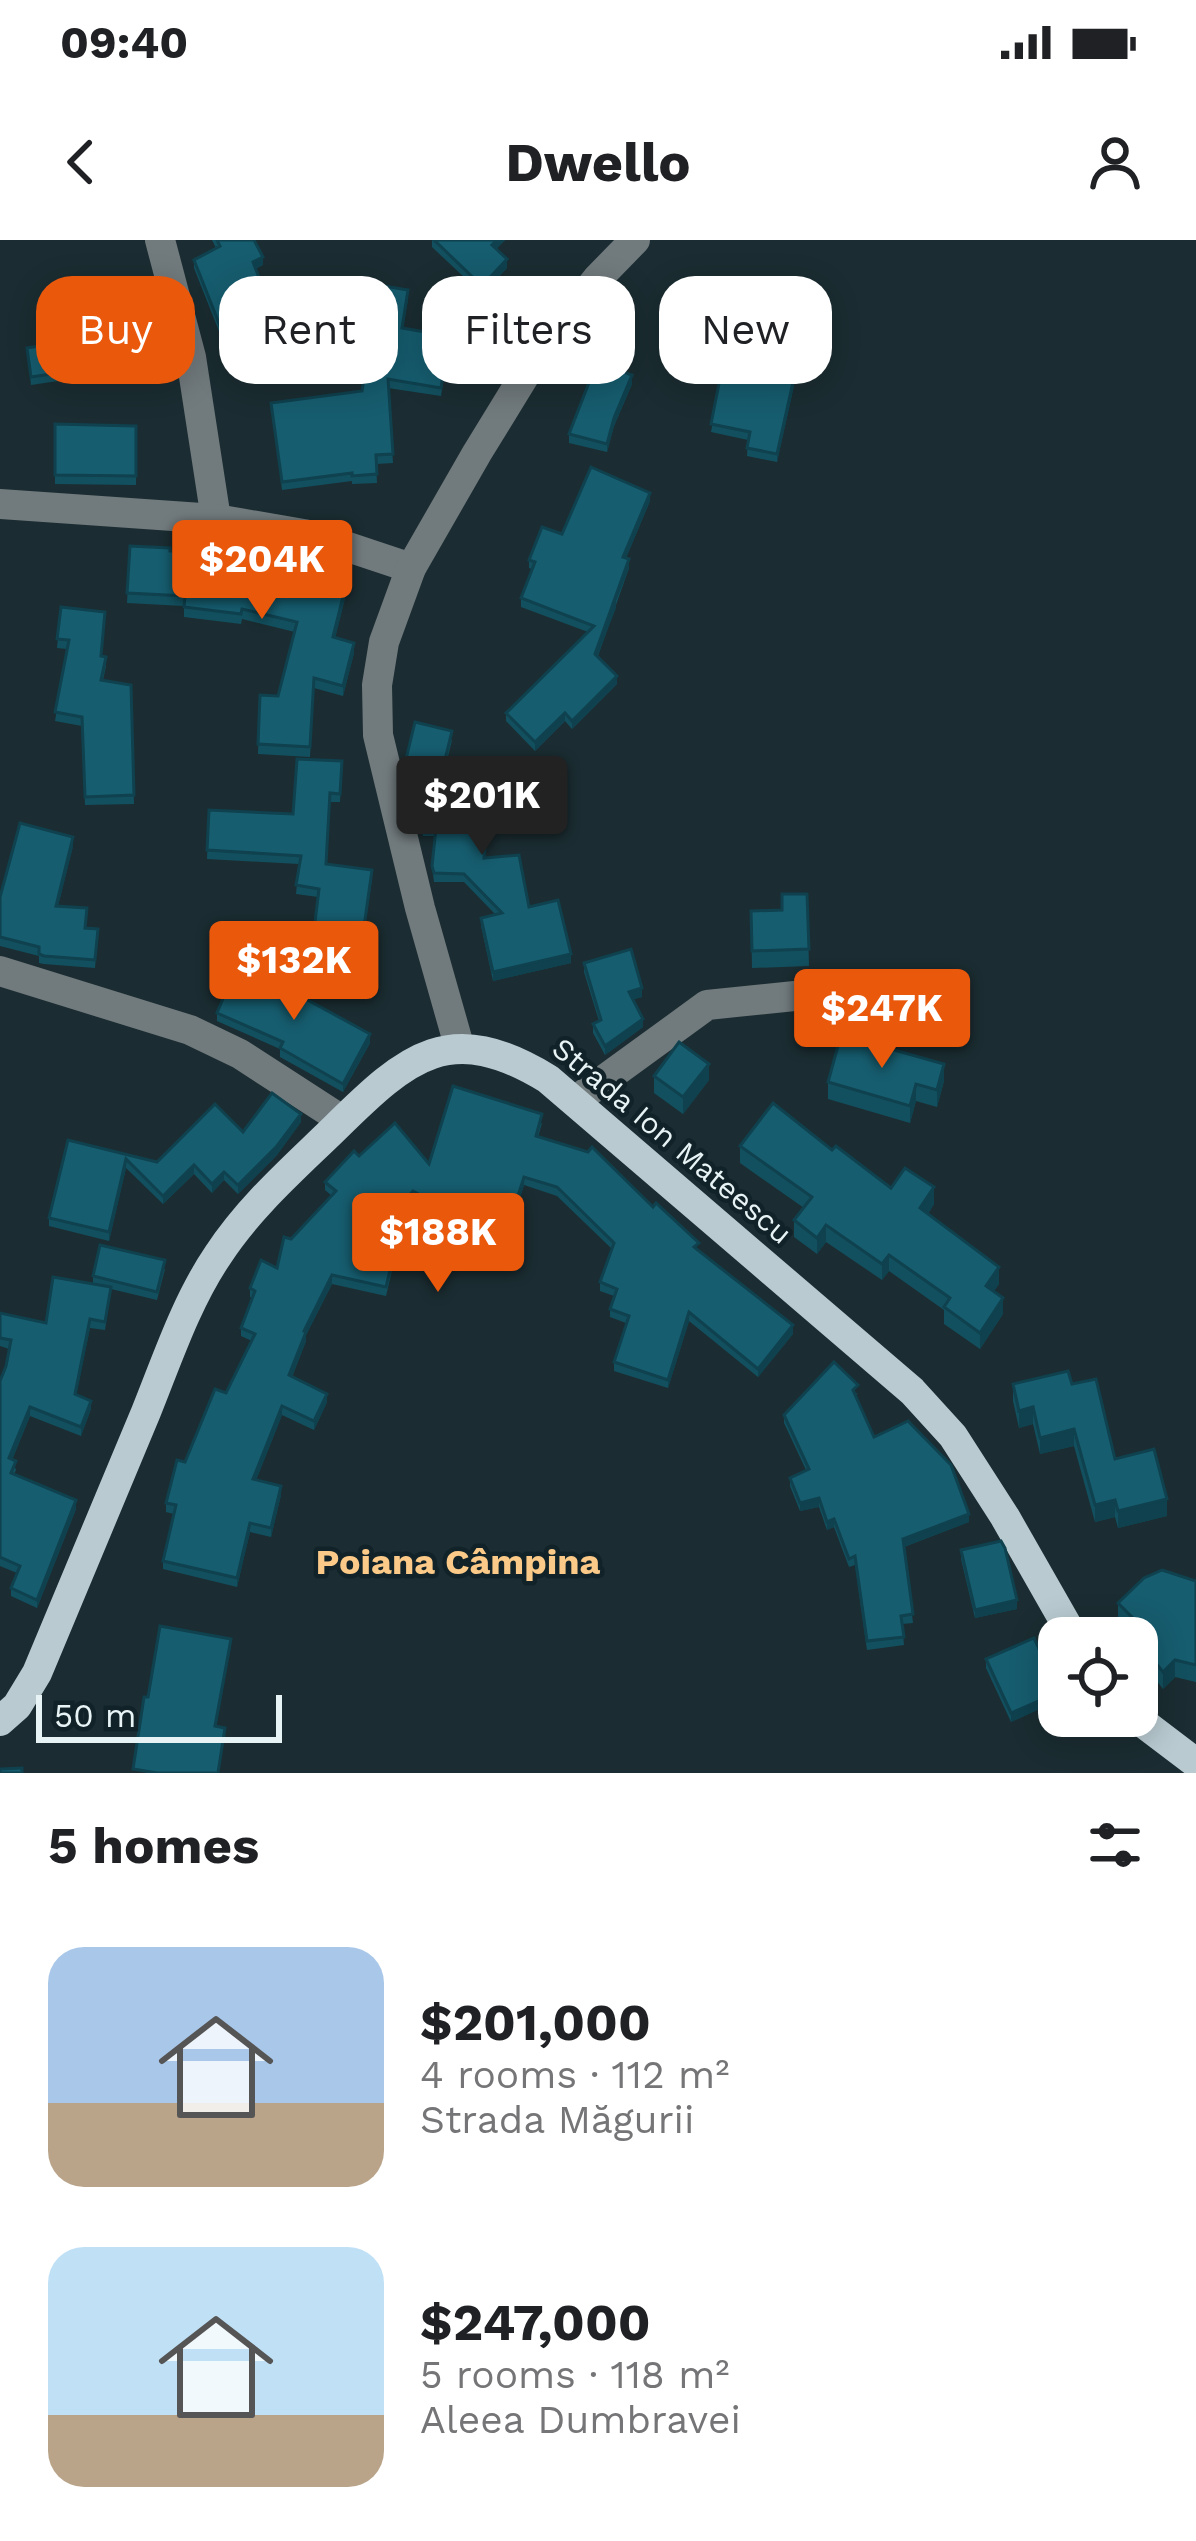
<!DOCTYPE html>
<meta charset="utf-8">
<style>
:root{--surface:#fff;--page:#f2f2f2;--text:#202124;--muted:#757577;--accent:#ea580c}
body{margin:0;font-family:"Work Sans",sans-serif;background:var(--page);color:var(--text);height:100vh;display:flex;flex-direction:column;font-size:45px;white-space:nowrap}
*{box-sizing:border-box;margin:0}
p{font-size:39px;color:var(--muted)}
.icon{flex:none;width:66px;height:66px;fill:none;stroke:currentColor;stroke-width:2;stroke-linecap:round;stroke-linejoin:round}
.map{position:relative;height:1533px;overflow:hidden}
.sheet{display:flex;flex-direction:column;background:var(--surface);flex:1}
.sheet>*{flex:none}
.top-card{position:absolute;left:36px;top:36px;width:1125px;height:108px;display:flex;gap:24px}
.controls{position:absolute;left:1038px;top:1377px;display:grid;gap:24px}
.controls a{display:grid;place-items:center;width:120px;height:120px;border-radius:24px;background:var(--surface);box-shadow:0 6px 30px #0003;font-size:60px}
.scale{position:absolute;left:36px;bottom:30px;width:246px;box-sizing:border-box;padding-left:12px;border:6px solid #e8f3f6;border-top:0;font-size:33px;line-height:42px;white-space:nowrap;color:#e8f3f6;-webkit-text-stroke:9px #112328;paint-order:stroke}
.price{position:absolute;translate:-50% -102px;padding:0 27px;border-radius:12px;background:var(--accent);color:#fff;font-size:39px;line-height:78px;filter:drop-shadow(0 3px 6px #0008)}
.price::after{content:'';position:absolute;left:50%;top:72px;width:36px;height:27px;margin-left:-18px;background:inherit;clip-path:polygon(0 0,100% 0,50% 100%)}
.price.on{background:#222;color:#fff}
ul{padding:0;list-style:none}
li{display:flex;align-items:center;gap:36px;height:300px;padding:0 48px}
li span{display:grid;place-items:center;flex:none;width:336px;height:240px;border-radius:36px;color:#555}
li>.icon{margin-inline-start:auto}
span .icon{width:144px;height:144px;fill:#fffc;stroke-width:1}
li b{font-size:51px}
h2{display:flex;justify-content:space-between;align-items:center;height:144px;padding:0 48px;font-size:51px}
.pill{padding:0 42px;border-radius:36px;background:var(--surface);box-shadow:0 6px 30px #0003;font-size:42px;line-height:108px}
.pill.on{background:var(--accent);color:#fff}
.status{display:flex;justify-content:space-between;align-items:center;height:84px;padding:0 60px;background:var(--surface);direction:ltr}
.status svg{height:33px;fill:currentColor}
header{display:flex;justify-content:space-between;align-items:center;height:156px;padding:0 48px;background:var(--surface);font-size:54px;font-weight:700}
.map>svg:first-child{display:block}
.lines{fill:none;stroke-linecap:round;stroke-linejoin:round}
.minor{stroke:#717a7d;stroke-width:30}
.major{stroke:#b9cbd1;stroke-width:30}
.wall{fill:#13505f}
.shaded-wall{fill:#0f414e}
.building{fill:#165d6f;stroke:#0f414e;stroke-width:3}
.labels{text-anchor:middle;stroke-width:9;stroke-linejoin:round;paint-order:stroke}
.street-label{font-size:30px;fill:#e8f3f6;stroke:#112328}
.quarter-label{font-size:36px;font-weight:bold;fill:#fbca88;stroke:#112328}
</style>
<div class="status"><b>09:40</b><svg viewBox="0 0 49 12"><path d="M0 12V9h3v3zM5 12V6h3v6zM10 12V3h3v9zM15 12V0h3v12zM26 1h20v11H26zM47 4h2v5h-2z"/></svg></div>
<header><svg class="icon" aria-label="back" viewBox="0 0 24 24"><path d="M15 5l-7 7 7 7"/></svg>Dwello<svg class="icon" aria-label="person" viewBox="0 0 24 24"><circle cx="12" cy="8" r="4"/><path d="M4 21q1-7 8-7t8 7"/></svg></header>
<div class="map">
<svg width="1196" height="1533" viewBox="0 0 1196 1533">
<rect width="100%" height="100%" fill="#1b2d32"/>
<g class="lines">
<g class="minor">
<polyline points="160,0 191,117 216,279"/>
<polyline points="0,264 216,279 315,296 411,328"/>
<polyline points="0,731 190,790 240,814 342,880"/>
<polyline points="460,809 420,668 378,495 377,445 384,402 411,328 477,213 539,112 597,39 635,0"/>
<polyline points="575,861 707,765 872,748"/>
</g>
<g class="major">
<polyline points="1134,1476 1196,1523"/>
<path d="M0 1481 17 1466 37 1433C73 1346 109 1259 146 1172 167 1120 186 1062 218 1015 250 966 294 928 335 888 408 816 450 779 548 839L912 1151 953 1196 1005 1277 1074 1398"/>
</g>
</g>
<g class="wall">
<polygon points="212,0 254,0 263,25 255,29 289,123 255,136 242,103 226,109 194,28 194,20 216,8"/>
<polygon points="432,0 505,0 496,9 507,28 482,54 432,7"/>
<polygon points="44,55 157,91 172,116 172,124 31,145 27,108 51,104"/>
<polygon points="408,59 403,88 449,104 441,156 388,148 393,223 376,224 377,243 352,244 352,241 282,250 271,163 362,151"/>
<polygon points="773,102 772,109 799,123 777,222 747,216 748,200 711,192 722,131 700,126 700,118"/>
<polygon points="632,144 614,186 607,212 569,203 569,194"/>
<polygon points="55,184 136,186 136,245 55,244"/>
<polygon points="650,261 626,318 629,328 598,416 617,444 572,489 565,481 535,511 506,481 506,473 588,392 521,367 521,358 532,329 529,328 529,320"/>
<polygon points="130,306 170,311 294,342 349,342 335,398 354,413 343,456 314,448 310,517 258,514 260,455 278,456 295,392 242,379 241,384 184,377 184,366 127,363"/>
<polygon points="61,367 102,417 106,426 103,440 131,445 134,564 85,565 82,486 55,481 67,409 57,408"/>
<polygon points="452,500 443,537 485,618 529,667 571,723 493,741 481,686 481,678 495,674 464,642 434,642 432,626 435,596 423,596 415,565 419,531 406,527 406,519"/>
<polygon points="342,521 340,562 330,562 326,624 372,639 364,694 366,703 361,746 309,740 318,657 296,654 299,624 207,619 209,570 293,574"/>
<polygon points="73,606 58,666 86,688 98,689 95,728 44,724 39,723 39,716 0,706 0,657"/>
<polygon points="807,654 809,726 752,728 751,671 782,670"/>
<polygon points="584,723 642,757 633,759 643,787 605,815 593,793 593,784 599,781 584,732"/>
<polygon points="217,773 370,803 343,852 280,817 280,809 217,781"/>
<polygon points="654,836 709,840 683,874 654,853"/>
<polygon points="944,841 937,867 916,861 910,883 828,859 828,842"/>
<polygon points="301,882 277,915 238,954 224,940 212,953 194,934 163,964 126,928 109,1001 49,986 49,978 68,900 157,922 243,892"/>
<polygon points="542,883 538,897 699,1011 793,1094 758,1137 689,1081 668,1148 614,1131 614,1122 626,1083 610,1077 610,1069 614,1056 600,1051 600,1042 612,1009 557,956 524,945 508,996 479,988 479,995 413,959 372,1004 395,1018 386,1056 332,1044 306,1095 306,1101 292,1137 327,1162 314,1190 282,1175 256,1240 281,1255 271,1297 250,1292 237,1347 163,1329 163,1321 174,1274 166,1272 166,1263 185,1222 226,1153 252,1101 241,1096 241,1088 252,1058 250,1057 250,1048 277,1028 291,999 332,956 325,950 325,942 359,916 429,924"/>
<polygon points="740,906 832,910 891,948 934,964 928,974 999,1044 994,1051 1003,1074 980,1109 944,1084 944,1070 889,1031 882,1040 826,1002 817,1014 794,997 794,980 804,968 740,923"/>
<polygon points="165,1029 157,1060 111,1049 105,1090 90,1088 76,1155 91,1169 81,1196 30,1176 12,1220 16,1230 14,1234 76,1269 37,1368 11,1356 11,1348 17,1333 0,1326 0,1141 6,1126 9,1109 0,1106 0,1073 46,1083 93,1043 93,1036"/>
<polygon points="1013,1144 1072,1144 1115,1219 1167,1276 1118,1288 1115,1277 1095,1282 1074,1206 1040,1214 1033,1184 1019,1188 1013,1161"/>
<polygon points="858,1153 856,1155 874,1197 969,1282 904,1307 913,1383 902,1384 904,1405 867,1410 855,1325 849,1327 834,1287 827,1290 819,1267 800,1271 790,1246 790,1238 806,1230 784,1183 784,1175"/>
<polygon points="961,1310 1017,1369 975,1378 961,1319"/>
<polygon points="1196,1341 1196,1442 1175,1437 1163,1449 1137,1416 1137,1398 1128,1398 1128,1390 1118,1379 1118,1363"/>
<polygon points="986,1419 1059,1460 1011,1482 986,1428"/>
</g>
<g class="shaded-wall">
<polygon points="497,0 505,0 492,14 492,5"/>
<polygon points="263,17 263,25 253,30 253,22"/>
<polygon points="507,19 507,28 482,54 482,46"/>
<polygon points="242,94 242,103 226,109 226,101"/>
<polygon points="289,115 289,123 255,136 255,128"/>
<polygon points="799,115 799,123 777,222 777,214"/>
<polygon points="632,135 632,144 614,186 607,212 607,204 614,178"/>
<polygon points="650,253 650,261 623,325 623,317"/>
<polygon points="629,319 629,328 616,361 616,368 595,422 595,414"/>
<polygon points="349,332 349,342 333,407 333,397"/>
<polygon points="354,403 354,413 343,456 343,446"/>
<polygon points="617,436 617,444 572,489 572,481"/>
<polygon points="565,473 565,481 535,511 535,502"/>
<polygon points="73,597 73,606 56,674 56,666"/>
<polygon points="571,714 571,723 493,741 493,732"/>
<polygon points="642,748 642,757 629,761 629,752"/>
<polygon points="643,779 643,787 605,815 605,806"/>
<polygon points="370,794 370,803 343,852 343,844"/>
<polygon points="709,824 709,840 683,874 683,857"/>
<polygon points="944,824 944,841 937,867 937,850"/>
<polygon points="916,844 916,861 910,883 910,866"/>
<polygon points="301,874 301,882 277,915 238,954 238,945"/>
<polygon points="126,919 126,928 109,1001 109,992"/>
<polygon points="194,925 194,934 163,964 163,956"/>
<polygon points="224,932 224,940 212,953 212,944"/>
<polygon points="524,937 524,945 508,996 508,987"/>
<polygon points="934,947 934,964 920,985 920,968"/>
<polygon points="413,951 413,959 365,1012 365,1003"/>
<polygon points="826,985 826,1002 817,1014 817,998"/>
<polygon points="889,1015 889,1031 882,1040 882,1024"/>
<polygon points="999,1027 999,1044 986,1062 986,1046"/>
<polygon points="332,1035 332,1044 306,1095 306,1101 289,1144 289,1135 304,1091"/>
<polygon points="1003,1058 1003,1074 980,1109 980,1093"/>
<polygon points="689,1072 689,1081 668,1148 668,1140"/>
<polygon points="90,1079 90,1088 75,1163 75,1154"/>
<polygon points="793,1085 793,1094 758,1137 758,1129"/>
<polygon points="327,1154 327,1162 314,1190 314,1181"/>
<polygon points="91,1161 91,1169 81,1196 81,1187"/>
<polygon points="282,1166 282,1175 253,1248 253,1239"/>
<polygon points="30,1167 30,1176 9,1227 9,1218"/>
<polygon points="1033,1167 1033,1184 1019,1188 1019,1171"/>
<polygon points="1074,1189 1074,1206 1040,1214 1040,1198"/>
<polygon points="281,1246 281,1255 271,1297 271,1288"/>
<polygon points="819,1258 819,1267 800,1271 800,1263"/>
<polygon points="1167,1259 1167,1276 1118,1288 1118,1271"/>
<polygon points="76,1260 76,1269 37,1368 37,1360"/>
<polygon points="1115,1260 1115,1277 1095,1282 1095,1265"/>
<polygon points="969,1274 969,1282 903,1307 903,1299"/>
<polygon points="834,1279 834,1287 827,1290 827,1282"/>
<polygon points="250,1283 250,1292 237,1347 237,1338"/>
<polygon points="1017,1360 1017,1369 975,1378 975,1370"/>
<polygon points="231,1399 231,1407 215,1495 215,1486"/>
<polygon points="1175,1420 1175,1437 1163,1449 1163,1432"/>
<polygon points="1059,1452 1059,1460 1011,1482 1011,1473"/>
</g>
<g class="building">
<polygon points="217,0 254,0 263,17 253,22 289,115 255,128 242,94 226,101 194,20 220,6"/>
<polygon points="434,0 497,0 492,5 507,19 482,46"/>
<polygon points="151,38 157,91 166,89 172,116 31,137 27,108 52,104 44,55 77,50 77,46"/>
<polygon points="378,45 408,50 402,88 449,96 441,148 388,139 393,214 376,215 377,234 352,236 352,233 282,242 271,163 362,151"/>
<polygon points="709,79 773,93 770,109 799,115 777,214 747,208 750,192 711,184 723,123 700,118"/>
<polygon points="597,122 632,135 614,178 607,204 569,194"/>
<polygon points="55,184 136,186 136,236 55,235"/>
<polygon points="591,227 650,253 623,317 629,319 595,414 617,436 572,481 565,473 535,502 506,473 594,386 521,358 535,322 529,320 542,287 562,294"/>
<polygon points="130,306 170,308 170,311 248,321 247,329 294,342 299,320 349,332 333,397 354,403 343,446 314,438 310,507 258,504 260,455 278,456 297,382 242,369 241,374 184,367 185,356 127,353"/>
<polygon points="61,367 105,372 101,416 106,417 101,440 131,445 134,555 85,557 82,477 55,472 69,400 57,399"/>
<polygon points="415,482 452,491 441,536 491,544 484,618 519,615 529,667 558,660 571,714 493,732 481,678 502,673 464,634 434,633 432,626 436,588 423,588 415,557 420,522 406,519"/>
<polygon points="297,519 342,521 340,554 330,553 326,624 372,630 363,694 366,694 361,737 309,731 319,649 296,645 301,616 207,610 209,570 293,574"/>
<polygon points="20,583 73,597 56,666 87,668 85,688 98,689 95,720 44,716 39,714 39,707 0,697 0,657"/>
<polygon points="782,654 807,654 809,709 752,711 751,671 782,670"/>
<polygon points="631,709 642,748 629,752 643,779 605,806 593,784 601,780 584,723"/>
<polygon points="238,722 370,794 343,844 280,808 283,802 217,773"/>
<polygon points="841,795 944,824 937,850 916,844 910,866 828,842"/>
<polygon points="679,802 709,824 683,857 654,836"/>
<polygon points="453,846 542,874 536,896 588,912 592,907 653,967 656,963 699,1003 694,1007 793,1085 758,1129 689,1072 668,1140 614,1122 629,1076 610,1069 617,1049 600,1042 614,1003 557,947 524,937 508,987 475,978 479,986 413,951 365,1003 395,1009 386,1047 332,1035 304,1091 306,1092 289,1135 327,1154 314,1181 282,1166 253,1239 281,1246 271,1288 250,1283 237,1338 163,1321 176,1265 166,1263 177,1220 185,1222 215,1149 226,1153 255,1094 241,1088 255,1051 250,1048 261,1020 277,1028 284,997 291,999 336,951 325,942 354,911 359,916 395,883 429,924"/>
<polygon points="272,853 301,874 277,906 238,945 224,932 212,944 194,925 163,956 126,919 109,992 49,978 68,900 157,922 215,864 243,892"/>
<polygon points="773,863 832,910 836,906 891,948 905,928 934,947 920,968 999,1027 986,1046 1003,1058 980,1093 944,1067 950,1058 889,1015 882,1024 826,985 817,998 794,980 812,957 740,906"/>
<polygon points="100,1005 165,1020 157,1052 93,1036"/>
<polygon points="53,1037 111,1047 105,1082 90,1079 75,1154 91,1161 81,1187 30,1167 9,1218 16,1221 11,1233 76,1260 37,1360 11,1348 20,1326 0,1317 0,1141 6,1126 11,1100 0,1098 0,1073 46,1083"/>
<polygon points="834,1122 858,1145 853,1150 874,1197 908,1181 951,1225 969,1274 903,1299 913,1374 901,1376 904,1397 867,1401 855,1316 849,1319 834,1279 827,1282 819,1258 800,1263 790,1238 809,1229 784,1175"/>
<polygon points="1068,1131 1072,1144 1096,1139 1115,1219 1154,1209 1167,1259 1118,1271 1115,1260 1095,1265 1074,1189 1040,1198 1033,1167 1019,1171 1013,1144"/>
<polygon points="1001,1301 1005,1308 1017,1360 975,1370 961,1310"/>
<polygon points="1162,1330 1196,1341 1196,1425 1175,1420 1163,1432 1128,1388 1137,1382 1118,1363 1144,1338"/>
<polygon points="160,1386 231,1399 215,1486 225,1488 218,1533 157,1533 133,1529 144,1457 148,1457"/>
<polygon points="1034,1398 1059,1452 1011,1473 986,1419"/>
<polygon points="22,1528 22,1533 0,1533 0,1529"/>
</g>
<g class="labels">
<g class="street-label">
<text transform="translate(672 901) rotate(40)" y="10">Strada Ion Mateescu</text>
</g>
<g class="quarter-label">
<text x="458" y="1334">Poiana Câmpina</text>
</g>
</g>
</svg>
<div class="controls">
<a><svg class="icon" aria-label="locate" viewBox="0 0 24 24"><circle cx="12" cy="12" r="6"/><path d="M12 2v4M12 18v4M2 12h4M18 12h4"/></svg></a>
</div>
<div class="scale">50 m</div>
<b class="price" style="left:262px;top:382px">$204K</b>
<b class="price on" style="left:482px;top:618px">$201K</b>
<b class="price" style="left:294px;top:783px">$132K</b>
<b class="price" style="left:882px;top:831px">$247K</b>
<b class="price" style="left:438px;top:1055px">$188K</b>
<div class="top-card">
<a class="pill on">Buy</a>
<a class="pill">Rent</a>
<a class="pill">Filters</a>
<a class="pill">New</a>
</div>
</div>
<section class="sheet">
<h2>5 homes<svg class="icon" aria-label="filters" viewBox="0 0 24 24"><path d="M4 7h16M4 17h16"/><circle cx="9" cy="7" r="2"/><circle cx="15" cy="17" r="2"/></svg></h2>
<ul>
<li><span style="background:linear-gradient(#a9c7e8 65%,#b9a48a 0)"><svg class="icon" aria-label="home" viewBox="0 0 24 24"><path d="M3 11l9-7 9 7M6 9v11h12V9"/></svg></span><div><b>$201,000</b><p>4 rooms · 112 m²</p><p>Strada Măgurii</p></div></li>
<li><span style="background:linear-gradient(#bfe0f5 70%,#b9a48a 0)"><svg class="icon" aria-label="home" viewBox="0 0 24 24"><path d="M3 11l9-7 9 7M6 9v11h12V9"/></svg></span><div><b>$247,000</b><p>5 rooms · 118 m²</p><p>Aleea Dumbravei</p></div></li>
</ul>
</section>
